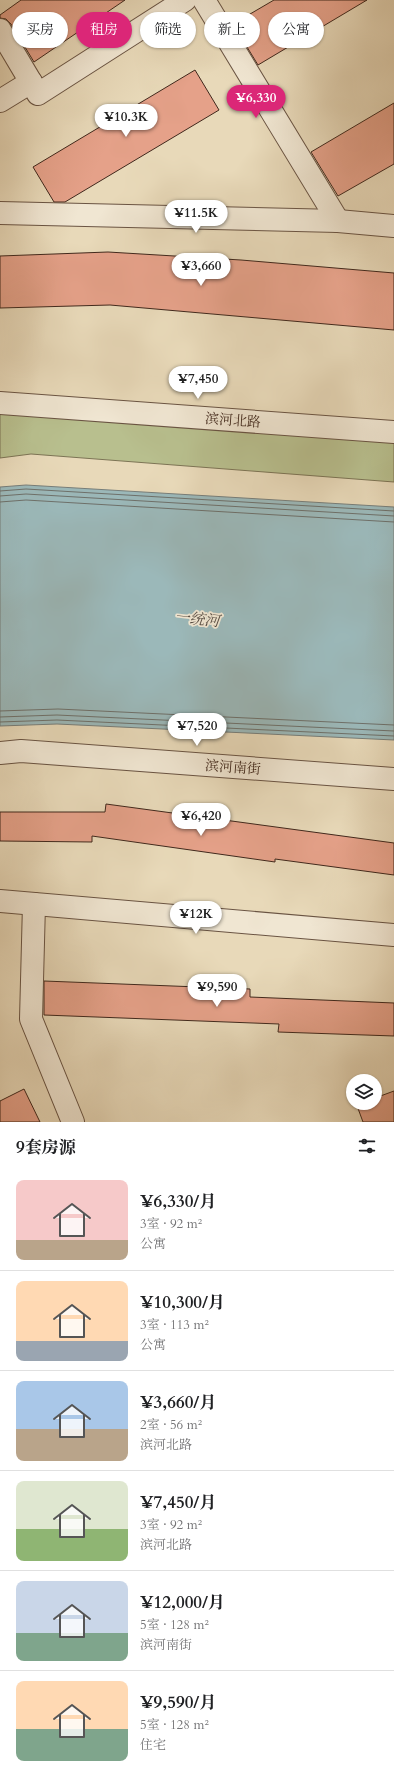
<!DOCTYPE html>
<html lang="zh">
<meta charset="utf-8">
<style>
:root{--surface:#fff;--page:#f2f2f2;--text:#202124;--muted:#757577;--line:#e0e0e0;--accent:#db2777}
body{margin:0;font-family:Cardo,"Noto Serif SC",serif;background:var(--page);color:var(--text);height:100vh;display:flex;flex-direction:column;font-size:15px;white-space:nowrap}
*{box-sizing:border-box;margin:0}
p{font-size:13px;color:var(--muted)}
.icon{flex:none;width:22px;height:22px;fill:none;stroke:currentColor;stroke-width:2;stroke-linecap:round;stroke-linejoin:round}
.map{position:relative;height:1122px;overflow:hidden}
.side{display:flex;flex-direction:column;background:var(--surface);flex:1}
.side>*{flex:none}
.hud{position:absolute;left:12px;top:12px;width:370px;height:36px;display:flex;gap:8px}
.controls{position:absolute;left:346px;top:1074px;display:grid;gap:8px}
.controls a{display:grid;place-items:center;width:36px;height:36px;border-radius:50%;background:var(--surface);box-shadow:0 1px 3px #0004;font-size:20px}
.price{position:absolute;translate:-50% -34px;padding:0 9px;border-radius:14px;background:#fff;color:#222;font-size:13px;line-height:26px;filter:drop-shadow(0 1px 2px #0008)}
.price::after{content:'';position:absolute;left:50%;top:24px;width:12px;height:9px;margin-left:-6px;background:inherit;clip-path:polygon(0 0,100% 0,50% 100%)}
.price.active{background:var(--accent);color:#fff}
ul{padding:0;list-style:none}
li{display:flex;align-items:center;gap:12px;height:100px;padding:0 16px}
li+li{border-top:1px solid var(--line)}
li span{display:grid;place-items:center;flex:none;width:112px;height:80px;border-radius:8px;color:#555}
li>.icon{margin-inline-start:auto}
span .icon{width:48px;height:48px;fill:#fffc;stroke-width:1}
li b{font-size:17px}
h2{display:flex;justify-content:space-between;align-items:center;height:48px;padding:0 16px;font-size:17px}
.pill{padding:0 14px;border-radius:18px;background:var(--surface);box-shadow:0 1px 3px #0004;font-size:14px;line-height:36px}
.pill.active{background:var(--accent);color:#fff}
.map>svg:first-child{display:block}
.green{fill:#b8bf8e;stroke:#7c7455}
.water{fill:#9bb8b9;stroke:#777e7a}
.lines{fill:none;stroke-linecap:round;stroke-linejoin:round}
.shore{stroke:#6e706a;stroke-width:1}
.building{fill:#e5a189;stroke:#40281c}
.minor-casing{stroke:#6a5443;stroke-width:24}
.minor{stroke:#f0e6d2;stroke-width:22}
.labels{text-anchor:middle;stroke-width:3.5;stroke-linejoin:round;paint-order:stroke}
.street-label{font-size:14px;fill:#40281c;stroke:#f0e6d2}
.water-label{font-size:15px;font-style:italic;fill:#574c43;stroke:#f0e6d2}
</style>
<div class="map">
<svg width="394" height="1122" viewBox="0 0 394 1122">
<rect width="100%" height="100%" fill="#e8d9b9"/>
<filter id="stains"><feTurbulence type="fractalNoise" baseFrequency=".005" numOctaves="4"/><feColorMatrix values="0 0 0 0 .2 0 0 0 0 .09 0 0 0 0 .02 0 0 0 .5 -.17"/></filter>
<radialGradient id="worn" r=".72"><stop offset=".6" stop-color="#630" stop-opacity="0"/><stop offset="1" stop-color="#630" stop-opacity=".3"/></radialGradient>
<polygon class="green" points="0,414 258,427 394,437 394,482 31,454 0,458"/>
<polygon class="water" points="26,485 394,507 394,740 57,724 0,726 0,487"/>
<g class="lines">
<g class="shore">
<polyline points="0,491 26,489 394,511"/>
<polyline points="0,496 26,494 394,516"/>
<polyline points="0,502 26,500 394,522"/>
<polyline points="0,711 58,709 394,725"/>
<polyline points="0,717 57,715 394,731"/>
<polyline points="0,722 57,720 394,736"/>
</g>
</g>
<g class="building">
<polygon points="21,0 125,0 34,62 11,24 6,19 0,18 0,15"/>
<polygon points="274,0 367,0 258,65 233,24"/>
<polygon points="195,70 219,110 65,202 54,202 33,167"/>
<polygon points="394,103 394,164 338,196 311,152"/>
<polygon points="108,252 241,260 394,273 394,330 110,305 0,308 0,256"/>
<polygon points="106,804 394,843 394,875 275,859 275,862 92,836 92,842 0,841 0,812 105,812"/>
<polygon points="44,981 250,989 250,997 394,1003 394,1036 278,1032 279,1024 44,1015"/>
<polygon points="24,1089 40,1122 0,1122 0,1101"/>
<polygon points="394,1091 394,1122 363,1122 356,1103 375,1103 375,1098"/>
</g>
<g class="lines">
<defs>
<g id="minor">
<polyline points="204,0 338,221"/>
<polyline points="0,30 38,94 185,0"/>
<polyline points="0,101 31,82"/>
<polyline points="0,213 338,221 394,226"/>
<polyline points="0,403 394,432"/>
<polyline points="0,753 21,751 394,779"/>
<polyline points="0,901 394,935"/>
<polyline points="34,904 31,1019 73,1122"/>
</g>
</defs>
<use href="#minor" class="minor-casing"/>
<use href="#minor" class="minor"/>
</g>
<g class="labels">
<g class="street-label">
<text transform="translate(233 420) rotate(4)" y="5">滨河北路</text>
<text transform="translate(233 767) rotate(4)" y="5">滨河南街</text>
</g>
<g class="water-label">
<text transform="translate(197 619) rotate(6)" y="5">一统河</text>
</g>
</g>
<rect width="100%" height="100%" filter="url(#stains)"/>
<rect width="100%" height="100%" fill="url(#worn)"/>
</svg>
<div class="controls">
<a><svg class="icon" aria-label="layers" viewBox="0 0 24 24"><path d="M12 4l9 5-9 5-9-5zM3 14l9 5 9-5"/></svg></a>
</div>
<b class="price active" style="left:256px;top:119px">¥6,330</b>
<b class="price" style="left:126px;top:138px">¥10.3K</b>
<b class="price" style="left:196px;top:234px">¥11.5K</b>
<b class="price" style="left:201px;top:287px">¥3,660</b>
<b class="price" style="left:198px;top:400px">¥7,450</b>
<b class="price" style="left:197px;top:747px">¥7,520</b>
<b class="price" style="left:201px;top:837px">¥6,420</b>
<b class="price" style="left:196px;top:935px">¥12K</b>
<b class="price" style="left:217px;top:1008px">¥9,590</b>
<div class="hud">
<a class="pill">买房</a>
<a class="pill active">租房</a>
<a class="pill">筛选</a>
<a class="pill">新上</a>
<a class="pill">公寓</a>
</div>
</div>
<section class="side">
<h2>9套房源<svg class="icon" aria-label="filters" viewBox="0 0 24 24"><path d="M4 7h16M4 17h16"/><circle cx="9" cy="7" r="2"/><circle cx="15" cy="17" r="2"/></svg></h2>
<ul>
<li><span style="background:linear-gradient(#f6c9c9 75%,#b9a48a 0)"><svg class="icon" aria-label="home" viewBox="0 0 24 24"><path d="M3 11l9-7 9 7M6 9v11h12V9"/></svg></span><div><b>¥6,330/月</b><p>3室 · 92 m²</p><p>公寓</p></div></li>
<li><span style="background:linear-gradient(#ffd9b3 75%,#9aa5b1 0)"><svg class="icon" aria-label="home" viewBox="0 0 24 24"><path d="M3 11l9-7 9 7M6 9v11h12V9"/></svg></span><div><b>¥10,300/月</b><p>3室 · 113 m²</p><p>公寓</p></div></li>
<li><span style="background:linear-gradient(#a9c7e8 60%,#b9a48a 0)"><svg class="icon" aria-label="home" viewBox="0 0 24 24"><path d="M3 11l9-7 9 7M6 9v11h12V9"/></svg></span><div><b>¥3,660/月</b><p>2室 · 56 m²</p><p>滨河北路</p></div></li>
<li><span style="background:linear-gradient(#dfe7d0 60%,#8fb573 0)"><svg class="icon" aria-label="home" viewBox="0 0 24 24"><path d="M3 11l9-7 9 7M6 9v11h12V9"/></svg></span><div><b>¥7,450/月</b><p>3室 · 92 m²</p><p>滨河北路</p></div></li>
<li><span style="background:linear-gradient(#c9d6e8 65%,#7fa58c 0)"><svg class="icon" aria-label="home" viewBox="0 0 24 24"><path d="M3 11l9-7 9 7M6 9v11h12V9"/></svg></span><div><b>¥12,000/月</b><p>5室 · 128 m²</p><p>滨河南街</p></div></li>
<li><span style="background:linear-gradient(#ffd9b3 60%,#7fa58c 0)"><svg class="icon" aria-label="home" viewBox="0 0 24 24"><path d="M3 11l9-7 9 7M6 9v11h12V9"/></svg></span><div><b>¥9,590/月</b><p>5室 · 128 m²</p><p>住宅</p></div></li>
</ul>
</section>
